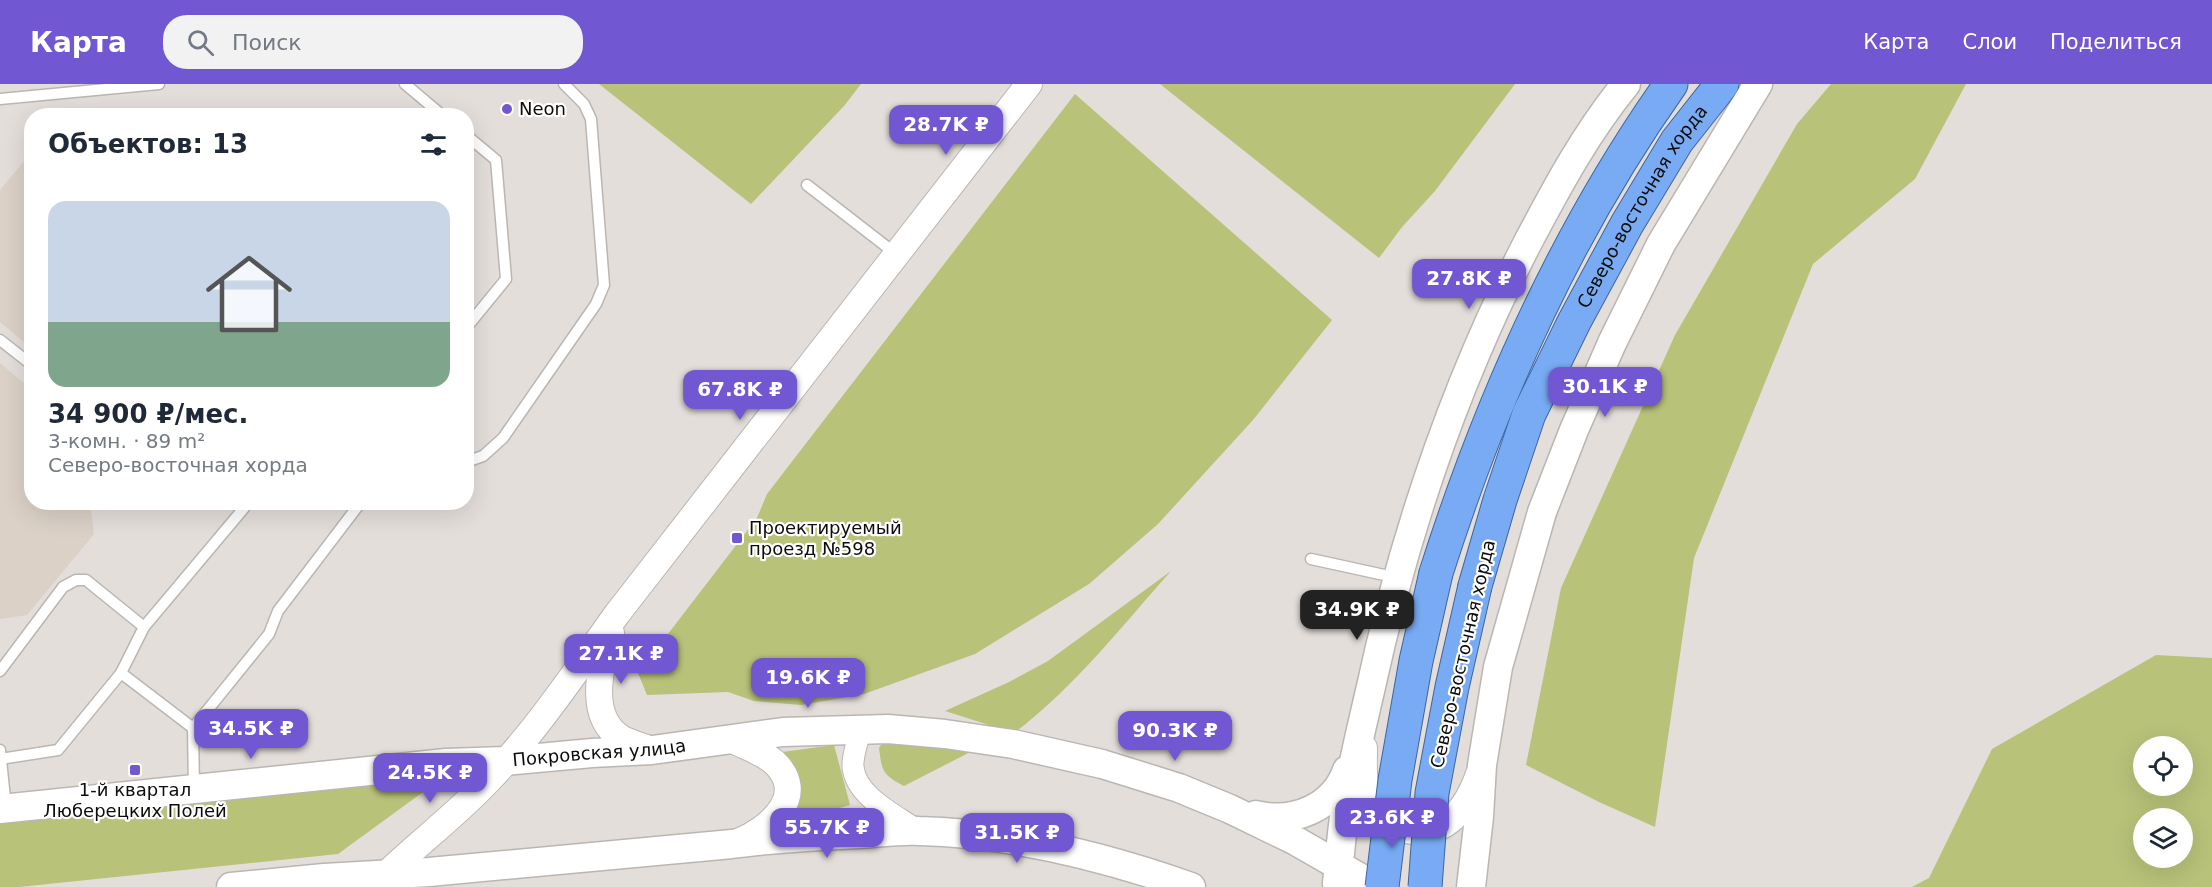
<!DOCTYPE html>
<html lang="ru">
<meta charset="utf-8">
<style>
:root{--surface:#fff;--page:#f2f2f3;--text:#1f2937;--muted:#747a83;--accent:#7158d2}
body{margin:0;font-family:"DejaVu Sans",sans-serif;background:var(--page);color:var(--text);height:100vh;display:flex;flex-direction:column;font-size:22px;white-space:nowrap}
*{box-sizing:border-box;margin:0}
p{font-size:20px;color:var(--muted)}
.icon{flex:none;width:33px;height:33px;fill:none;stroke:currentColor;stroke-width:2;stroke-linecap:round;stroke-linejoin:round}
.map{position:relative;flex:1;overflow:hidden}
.sheet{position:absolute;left:24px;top:24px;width:450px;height:402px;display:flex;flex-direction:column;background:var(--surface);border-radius:24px;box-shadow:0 6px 24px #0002}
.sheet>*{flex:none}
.tools{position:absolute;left:2133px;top:652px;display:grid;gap:12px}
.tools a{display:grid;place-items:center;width:60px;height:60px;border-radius:50%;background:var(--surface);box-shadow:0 6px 24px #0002;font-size:30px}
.price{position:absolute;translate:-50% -51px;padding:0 14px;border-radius:12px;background:var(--accent);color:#fff;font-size:20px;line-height:39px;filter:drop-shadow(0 2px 3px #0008)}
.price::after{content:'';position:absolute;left:50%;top:36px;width:18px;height:14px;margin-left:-9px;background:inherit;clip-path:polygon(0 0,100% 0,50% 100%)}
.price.current{background:#222;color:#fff}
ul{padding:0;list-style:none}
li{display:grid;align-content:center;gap:12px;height:318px;padding:0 24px}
li span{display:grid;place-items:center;height:186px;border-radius:18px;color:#555}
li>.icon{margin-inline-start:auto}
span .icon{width:108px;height:108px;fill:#fffc;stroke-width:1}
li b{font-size:26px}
h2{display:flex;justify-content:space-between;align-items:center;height:72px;padding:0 24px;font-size:26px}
header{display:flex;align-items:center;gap:36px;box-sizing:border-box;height:84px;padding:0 30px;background:var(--accent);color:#fff}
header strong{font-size:28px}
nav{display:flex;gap:33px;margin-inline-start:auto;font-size:21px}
.search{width:420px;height:54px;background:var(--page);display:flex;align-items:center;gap:15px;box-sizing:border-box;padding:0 21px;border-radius:24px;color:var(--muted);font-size:22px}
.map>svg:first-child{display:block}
.built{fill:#dbd1c7}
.green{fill:#b8c279;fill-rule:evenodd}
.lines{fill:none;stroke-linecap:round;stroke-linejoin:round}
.service-casing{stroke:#bab6b2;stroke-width:13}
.minor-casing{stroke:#bab6b2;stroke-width:23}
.tertiary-casing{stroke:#bab6b2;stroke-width:28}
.secondary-casing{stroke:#bab6b2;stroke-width:31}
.trunk-casing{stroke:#3d66a1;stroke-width:35}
.service{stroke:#fff;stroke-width:10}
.minor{stroke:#fff;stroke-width:21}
.tertiary{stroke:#fff;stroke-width:26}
.secondary{stroke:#fff;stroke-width:28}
.trunk{stroke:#78abf4;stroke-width:33}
.trunk-bridge-casing{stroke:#3d66a1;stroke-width:35;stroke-linecap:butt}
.trunk-bridge{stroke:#78abf4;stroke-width:33}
.poi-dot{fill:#7158d2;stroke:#fff;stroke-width:2}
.labels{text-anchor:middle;stroke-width:4.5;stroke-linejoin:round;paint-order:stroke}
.poi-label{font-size:18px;fill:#0d0c0a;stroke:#fff;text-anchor:start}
.street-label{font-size:18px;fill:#0d0c0a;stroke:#fff}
</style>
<header>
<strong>Карта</strong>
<div class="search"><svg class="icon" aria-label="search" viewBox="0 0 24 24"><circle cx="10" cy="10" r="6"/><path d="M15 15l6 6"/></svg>Поиск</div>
<nav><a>Карта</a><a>Слои</a><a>Поделиться</a></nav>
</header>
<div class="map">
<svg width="2212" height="803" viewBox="0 0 2212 803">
<rect width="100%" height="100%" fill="#e3deda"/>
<g class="built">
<polygon points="31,69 31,264 0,238 0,106"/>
<polygon points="0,279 31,305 32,418 90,419 94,450 27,531 0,535"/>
</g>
<g class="green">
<polygon points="599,0 861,0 844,22 751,120"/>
<polygon points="1160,0 1515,0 1435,107 1402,143 1379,174"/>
<polygon points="1831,0 1966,0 1915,95 1813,180 1694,474 1655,743 1599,718 1526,681 1561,504 1675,251 1797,40"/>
<polygon points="1075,10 1332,236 1253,336 1158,440 1089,500 975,570 864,610 801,621 754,617 728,608 647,611 638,589 757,434 767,410"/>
<path d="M1171 487C1121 543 1074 604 1014 649L945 627 1009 598 1048 577Z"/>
<path d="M2156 571 2212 574V803H1912L1929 794 1992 665ZM2144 663H2182V702H2144ZM2144 735H2182V774H2144Z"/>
<path d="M888 650 982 662 904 702C883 691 882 688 879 664Z"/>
<polygon points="834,661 850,721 783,740 775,669"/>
<polygon points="423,695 423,708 338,770 19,803 0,803 0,734"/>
</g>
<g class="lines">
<defs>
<g id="service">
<polyline points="405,0 443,32"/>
<polyline points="0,15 159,0"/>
<polyline points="466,51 496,76 506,195 466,244"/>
<polyline points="807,101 896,170"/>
<polyline points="0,256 32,281"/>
<polyline points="466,378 483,372 503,354 596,220 604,201 591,35 584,20 564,0"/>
<polyline points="1311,475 1398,494"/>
<polyline points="0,587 63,503 76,496 86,496 144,543"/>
<polyline points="121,589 144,543 249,418"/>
<polyline points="193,644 269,550 278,527 361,418"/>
<polyline points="0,666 6,724"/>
<polyline points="0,675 58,666 121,589 193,644 194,705"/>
</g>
<path id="minor" d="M860 646C858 657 852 672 853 683 856 713 896 731 918 747"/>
<g id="tertiary">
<path d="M611 549C601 580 586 632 621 654 630 659 642 662 652 666"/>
<path d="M733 656C746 663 762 668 774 678 809 711 770 745 738 758"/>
<path d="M1364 664C1364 684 1362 705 1372 724 1377 734 1390 742 1401 745 1444 755 1466 727 1479 690"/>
<path d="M376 800C412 764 453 734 488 697 536 647 576 587 617 530L1029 0"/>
</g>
<g id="secondary">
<path id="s1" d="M0 725 446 679 505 677 592 669 652 666 783 648 888 645 945 650 1013 660 1102 680 1179 704 1230 725 1296 757 1376 803"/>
<path d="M1256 731C1293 740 1334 724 1347 686"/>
<path d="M1337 799C1340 771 1342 742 1347 713 1353 678 1362 642 1370 607 1404 450 1454 301 1528 158 1557 103 1586 49 1626 0"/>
<path d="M231 803 324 794 429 788 732 760C775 754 817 752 860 750 879 749 899 746 919 747 1012 749 1103 772 1191 803"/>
<polyline points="1471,803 1479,733 1482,681 1498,583 1542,428 1574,346 1612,259 1661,160 1758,0"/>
</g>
<g id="trunk">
<path d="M1436 489C1491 316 1566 148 1671 0"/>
<path id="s2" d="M1475 502 1500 416 1529 330 1574 238 1627 140 1677 57 1722 0"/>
</g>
</defs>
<use href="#service" class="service-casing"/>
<use href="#minor" class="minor-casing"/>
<use href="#tertiary" class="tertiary-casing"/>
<use href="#secondary" class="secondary-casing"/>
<use href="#trunk" class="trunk-casing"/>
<use href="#service" class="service"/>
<use href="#minor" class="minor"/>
<use href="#tertiary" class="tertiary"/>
<use href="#secondary" class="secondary"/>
<use href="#trunk" class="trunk"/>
<defs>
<g id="trunk-bridge">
<polyline points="1382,803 1395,696 1416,577 1436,489"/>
<polyline points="1425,803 1432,709 1452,603 1475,502"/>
</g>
</defs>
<use href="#trunk-bridge" class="trunk-bridge-casing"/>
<use href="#trunk-bridge" class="trunk-bridge"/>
</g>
<g class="poi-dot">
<circle cx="507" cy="25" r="6"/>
<rect x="731" y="448" width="12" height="12" rx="3"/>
<rect x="129" y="680" width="12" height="12" rx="3"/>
</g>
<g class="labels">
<g class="poi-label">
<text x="519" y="31">Neon</text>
<text x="749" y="450">Проектируемый<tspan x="749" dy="21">проезд №598</tspan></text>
<text x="135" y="712" text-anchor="middle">1-й квартал<tspan x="135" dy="21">Люберецких Полей</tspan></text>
</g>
<g class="street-label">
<text dy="6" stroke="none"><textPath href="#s2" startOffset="417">Северо-восточная хорда</textPath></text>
<text transform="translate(1463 570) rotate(-77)" y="6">Северо-восточная хорда</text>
<text dy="6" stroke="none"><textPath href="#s1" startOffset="602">Покровская улица</textPath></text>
</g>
</g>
</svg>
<div class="tools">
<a><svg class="icon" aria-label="locate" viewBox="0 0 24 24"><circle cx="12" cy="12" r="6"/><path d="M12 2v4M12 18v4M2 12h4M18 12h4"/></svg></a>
<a><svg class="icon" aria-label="layers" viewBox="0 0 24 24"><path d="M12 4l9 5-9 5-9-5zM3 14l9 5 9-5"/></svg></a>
</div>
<b class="price" style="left:946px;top:72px">28.7K ₽</b>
<b class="price" style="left:1469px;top:226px">27.8K ₽</b>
<b class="price" style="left:1605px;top:334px">30.1K ₽</b>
<b class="price" style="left:740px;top:337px">67.8K ₽</b>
<b class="price current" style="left:1357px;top:557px">34.9K ₽</b>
<b class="price" style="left:621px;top:601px">27.1K ₽</b>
<b class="price" style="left:808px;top:625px">19.6K ₽</b>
<b class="price" style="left:251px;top:676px">34.5K ₽</b>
<b class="price" style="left:1175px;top:678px">90.3K ₽</b>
<b class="price" style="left:430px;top:720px">24.5K ₽</b>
<b class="price" style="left:1392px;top:765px">23.6K ₽</b>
<b class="price" style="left:827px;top:775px">55.7K ₽</b>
<b class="price" style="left:1017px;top:780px">31.5K ₽</b>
<section class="sheet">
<h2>Объектов: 13<svg class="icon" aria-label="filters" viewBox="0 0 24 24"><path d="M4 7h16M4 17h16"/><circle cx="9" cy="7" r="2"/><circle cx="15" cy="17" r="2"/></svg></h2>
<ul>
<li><span style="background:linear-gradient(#c9d6e8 65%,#7fa58c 0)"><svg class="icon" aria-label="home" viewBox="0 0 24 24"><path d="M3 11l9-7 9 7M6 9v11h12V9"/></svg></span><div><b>34 900 ₽/мес.</b><p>3-комн. · 89 m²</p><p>Северо-восточная хорда</p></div></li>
</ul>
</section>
</div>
